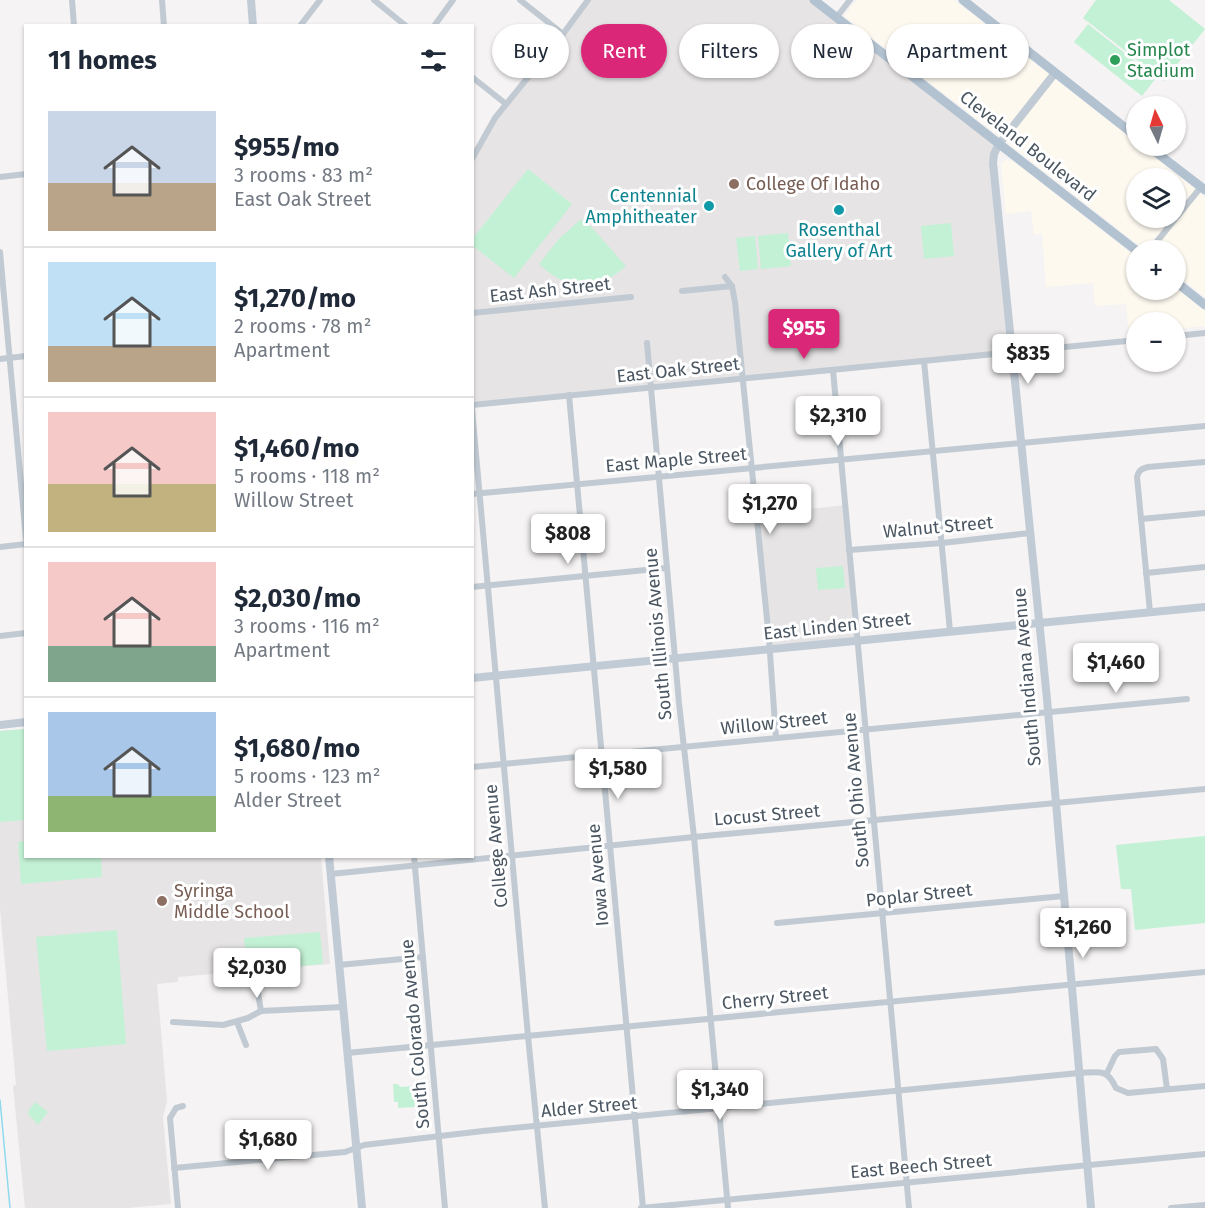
<!DOCTYPE html>
<meta charset="utf-8">
<style>
:root{--surface:#fff;--page:#f2f2f3;--text:#1f2937;--muted:#747a83;--line:#e0e1e3;--accent:#db2777}
body{margin:0;font-family:"Fira Sans",sans-serif;background:var(--page);color:var(--text);height:100vh;display:flex;flex-direction:column;font-size:22px;white-space:nowrap}
*{box-sizing:border-box;margin:0}
p{font-size:20px;color:var(--muted)}
.icon{flex:none;width:33px;height:33px;fill:none;stroke:currentColor;stroke-width:2;stroke-linecap:round;stroke-linejoin:round}
.map{position:relative;flex:1;overflow:hidden}
.panel{position:absolute;left:24px;top:24px;width:450px;height:834px;display:flex;flex-direction:column;background:var(--surface);border-radius:0px;box-shadow:0 2px 4px #0004}
.panel>*{flex:none}
.banner{position:absolute;left:492px;top:24px;width:570px;height:54px;display:flex;gap:12px}
.needle{width:39px;rotate:355deg}
.tools{position:absolute;left:1126px;top:96px;display:grid;gap:12px}
.tools a{display:grid;place-items:center;width:60px;height:60px;border-radius:50%;background:var(--surface);box-shadow:0 2px 4px #0004;font-size:30px}
.price{position:absolute;translate:-50% -51px;padding:0 14px;border-radius:6px;background:#fff;color:#222;font-size:20px;line-height:39px;filter:drop-shadow(0 2px 3px #0008)}
.price::after{content:'';position:absolute;left:50%;top:36px;width:18px;height:14px;margin-left:-9px;background:inherit;clip-path:polygon(0 0,100% 0,50% 100%)}
.price.active{background:var(--accent);color:#fff}
ul{padding:0;list-style:none}
li{display:flex;align-items:center;gap:18px;height:150px;padding:0 24px}
li+li{border-top:2px solid var(--line)}
li span{display:grid;place-items:center;flex:none;width:168px;height:120px;border-radius:0px;color:#555}
li>.icon{margin-inline-start:auto}
span .icon{width:72px;height:72px;fill:#fffc;stroke-width:1}
li b{font-size:26px}
h2{display:flex;justify-content:space-between;align-items:center;height:72px;padding:0 24px;font-size:26px}
.tag{padding:0 21px;border-radius:27px;background:var(--surface);box-shadow:0 2px 4px #0004;font-size:21px;line-height:54px}
.tag.active{background:var(--accent);color:#fff}
.map>svg:first-child{display:block}
.commercial{fill:#fdf9ef;fill-rule:evenodd}
.education{fill:#e6e4e5}
.green{fill:#c3f1d5}
.lines{fill:none;stroke-linecap:round;stroke-linejoin:round}
.stream{stroke:#90daee;stroke-width:1.5}
.street{stroke:#c1cad2;stroke-width:6}
.secondary{stroke:#c1cbd6;stroke-width:8}
.primary{stroke:#b3c2d1;stroke-width:9}
.leisure-dot{fill:#2e9e5b;stroke:#fff;stroke-width:2}
.education-dot{fill:#8d6e63;stroke:#fff;stroke-width:2}
.culture-dot{fill:#0f9aa8;stroke:#fff;stroke-width:2}
.labels{text-anchor:middle;stroke-width:6;stroke-linejoin:round;paint-order:stroke}
.leisure-label{font-size:18px;fill:#27864d;stroke:#fff;text-anchor:start}
.street-label{font-size:18px;fill:#4a5661;stroke:#fff}
.education-label{font-size:18px;fill:#785e54;stroke:#fff;text-anchor:start}
.culture-label{font-size:18px;fill:#0d838f;stroke:#fff;text-anchor:end}
</style>
<div class="map">
<svg width="1205" height="1208" viewBox="0 0 1205 1208">
<rect width="100%" height="100%" fill="#f5f3f3"/>
<g class="commercial">
<path d="M857 0H954L1137 143V146H1140L1205 197V297L1176 274V250H1145L844 16ZM1137 178H1176V218H1137Z"/>
<polygon points="1006,160 1013,161 1137,258 1137,290 1176,290 1176,288 1205,310 1205,326 1176,329 1176,322 1137,322 1137,333 1129,334 1126,304 1095,306 1093,283 1046,287 1042,234 1034,234 1031,211 1006,214 1001,164"/>
</g>
<g class="education">
<polygon points="588,0 814,0 999,144 994,154 1011,352 473,405 473,159 495,118"/>
<polygon points="845,505 857,641 770,649 756,515"/>
<polygon points="25,729 26,856 321,857 330,964 178,977 178,982 157,984 167,1101 163,1117 171,1204 127,1208 25,1208 13,1086 16,1085 0,909 0,731"/>
</g>
<g class="green">
<polygon points="1096,0 1169,0 1205,29 1164,81 1083,18"/>
<polygon points="1088,24 1156,78 1142,96 1074,42"/>
<polygon points="528,169 572,204 514,278 473,246 473,238"/>
<path d="M580 220H585L626 266C596 292 568 292 539 264L559 239Z"/>
<polygon points="951,223 954,256 924,259 921,226"/>
<polygon points="788,233 791,266 761,269 758,236"/>
<polygon points="755,236 758,269 740,271 736,238"/>
<polygon points="843,566 845,588 818,590 816,568"/>
<polygon points="25,729 25,820 0,822 0,731"/>
<polygon points="1205,836 1205,923 1135,930 1131,889 1121,889 1116,845"/>
<polygon points="25,841 26,856 101,857 102,877 21,884 18,842"/>
<polygon points="117,930 126,1044 47,1051 36,937"/>
<polygon points="320,932 323,964 247,971 244,938"/>
<polygon points="393,1084 397,1084 401,1087 427,1085 429,1106 398,1108 398,1102 394,1102"/>
<polygon points="35,1102 48,1112 38,1125 28,1114 29,1110"/>
</g>
<g class="lines">
<polyline class="stream" points="0,1100 10,1208"/>
<g class="street">
<polyline points="72,0 74,26"/>
<polyline points="162,0 164,26"/>
<polyline points="374,0 406,26"/>
<polyline points="520,0 563,34"/>
<polyline points="836,18 850,0"/>
<polyline points="300,26 320,0"/>
<polyline points="434,26 453,0"/>
<polyline points="472,77 506,104"/>
<polyline points="472,159 495,118 563,34 588,0"/>
<polyline points="0,177 26,174"/>
<polyline points="1150,250 1201,187"/>
<polyline points="0,252 26,539"/>
<polyline points="725,277 732,286 735,302 769,639 776,738"/>
<polyline points="682,291 732,286"/>
<polyline points="472,313 631,297"/>
<polyline points="1176,336 1205,333"/>
<polyline points="647,343 679,703 694,837 728,1208"/>
<polyline points="0,359 26,356"/>
<polyline points="924,361 950,631"/>
<polyline points="833,370 909,1208"/>
<polyline points="569,395 643,1208"/>
<polyline points="472,405 1137,340"/>
<polyline points="472,409 528,1036 545,1208"/>
<polyline points="472,494 1205,426"/>
<polyline points="1141,519 1205,513"/>
<polyline points="0,547 26,544"/>
<polyline points="849,550 942,543 1030,533"/>
<polyline points="1146,573 1205,567"/>
<polyline points="472,587 666,568"/>
<path d="M1150 612 1137 477C1139 470 1141 469 1148 467L1205 462"/>
<polyline points="0,636 26,633"/>
<polyline points="472,767 1187,699"/>
<polyline points="414,856 445,1208"/>
<polyline points="331,874 694,837 1205,789"/>
<polyline points="777,923 1064,896"/>
<polyline points="339,965 423,957"/>
<polyline points="258,993 261,1011"/>
<polyline points="173,1022 223,1025 248,1018 261,1011 343,1007"/>
<polyline points="237,1022 246,1045"/>
<polyline points="347,1053 1205,972"/>
<polyline points="1107,1073 1115,1056 1119,1052 1156,1049 1163,1059 1167,1089"/>
<path d="M174 1168 345 1152 364 1145 483 1131 1079 1073C1099 1072 1107 1068 1116 1088L1128 1093 1205 1086"/>
<polyline points="178,1208 170,1118 176,1108 183,1106"/>
<polyline points="641,1208 1205,1154"/>
<polyline points="1171,1208 1205,1205"/>
</g>
<g class="secondary">
<polyline points="251,0 253,26"/>
<polyline points="1055,73 999,144 994,154 993,163 1047,699 1091,1208"/>
<polyline points="472,678 1205,607"/>
<polyline points="0,725 26,722"/>
<polyline points="329,856 362,1208"/>
</g>
<g class="primary">
<polyline points="814,0 1137,251"/>
<polyline points="963,0 1137,137"/>
<polyline points="1148,146 1205,190"/>
<polyline points="1176,282 1205,305"/>
</g>
</g>
<circle class="leisure-dot" cx="1115" cy="60" r="6"/>
<g class="education-dot">
<circle cx="734" cy="184" r="6"/>
<circle cx="162" cy="901" r="6"/>
</g>
<g class="culture-dot">
<circle cx="709" cy="206" r="6"/>
<circle cx="839" cy="210" r="6"/>
</g>
<g class="labels">
<g class="leisure-label">
<text x="1127" y="56">Simplot<tspan x="1127" dy="21">Stadium</tspan></text>
</g>
<g class="street-label">
<text transform="translate(1028 146) rotate(38)" y="6">Cleveland Boulevard</text>
<text transform="translate(550 290) rotate(-6)" y="6">East Ash Street</text>
<text transform="translate(678 370) rotate(-6)" y="6">East Oak Street</text>
<text transform="translate(676 460) rotate(-5)" y="6">East Maple Street</text>
<text transform="translate(938 527) rotate(-5)" y="6">Walnut Street</text>
<text transform="translate(837 626) rotate(-6)" y="6">East Linden Street</text>
<text transform="translate(658 634) rotate(-95)" y="6">South Illinois Avenue</text>
<text transform="translate(1027 677) rotate(-95)" y="6">South Indiana Avenue</text>
<text transform="translate(774 723) rotate(-6)" y="6">Willow Street</text>
<text transform="translate(856 790) rotate(-95)" y="6">South Ohio Avenue</text>
<text transform="translate(767 815) rotate(-5)" y="6">Locust Street</text>
<text transform="translate(496 846) rotate(-95)" y="6">College Avenue</text>
<text transform="translate(598 875) rotate(-95)" y="6">Iowa Avenue</text>
<text transform="translate(919 895) rotate(-6)" y="6">Poplar Street</text>
<text transform="translate(775 998) rotate(-6)" y="6">Cherry Street</text>
<text transform="translate(415 1034) rotate(-95)" y="6">South Colorado Avenue</text>
<text transform="translate(589 1107) rotate(-5)" y="6">Alder Street</text>
<text transform="translate(921 1166) rotate(-5)" y="6">East Beech Street</text>
</g>
<g class="education-label">
<text x="746" y="190">College Of Idaho</text>
<text x="174" y="897">Syringa<tspan x="174" dy="21">Middle School</tspan></text>
</g>
<g class="culture-label">
<text x="697" y="202">Centennial<tspan x="697" dy="21">Amphitheater</tspan></text>
<text x="839" y="236" text-anchor="middle">Rosenthal<tspan x="839" dy="21">Gallery of Art</tspan></text>
</g>
</g>
</svg>
<div class="tools">
<a><svg class="needle" viewBox="-14 -14 28 28"><path d="M0-13l5 13h-10z" fill="#e53935"/><path d="M0 13l5-13h-10z" fill="#747a83"/></svg></a>
<a><svg class="icon" aria-label="layers" viewBox="0 0 24 24"><path d="M12 4l9 5-9 5-9-5zM3 14l9 5 9-5"/></svg></a>
<a>+</a>
<a>−</a>
</div>
<b class="price active" style="left:804px;top:360px">$955</b>
<b class="price" style="left:1028px;top:385px">$835</b>
<b class="price" style="left:838px;top:447px">$2,310</b>
<b class="price" style="left:770px;top:535px">$1,270</b>
<b class="price" style="left:568px;top:565px">$808</b>
<b class="price" style="left:1116px;top:694px">$1,460</b>
<b class="price" style="left:618px;top:800px">$1,580</b>
<b class="price" style="left:1083px;top:959px">$1,260</b>
<b class="price" style="left:257px;top:999px">$2,030</b>
<b class="price" style="left:720px;top:1121px">$1,340</b>
<b class="price" style="left:268px;top:1171px">$1,680</b>
<div class="banner">
<a class="tag">Buy</a>
<a class="tag active">Rent</a>
<a class="tag">Filters</a>
<a class="tag">New</a>
<a class="tag">Apartment</a>
</div>
<section class="panel">
<h2>11 homes<svg class="icon" aria-label="filters" viewBox="0 0 24 24"><path d="M4 7h16M4 17h16"/><circle cx="9" cy="7" r="2"/><circle cx="15" cy="17" r="2"/></svg></h2>
<ul>
<li><span style="background:linear-gradient(#c9d6e8 60%,#b9a48a 0)"><svg class="icon" aria-label="home" viewBox="0 0 24 24"><path d="M3 11l9-7 9 7M6 9v11h12V9"/></svg></span><div><b>$955/mo</b><p>3 rooms · 83 m²</p><p>East Oak Street</p></div></li>
<li><span style="background:linear-gradient(#bfe0f5 70%,#b9a48a 0)"><svg class="icon" aria-label="home" viewBox="0 0 24 24"><path d="M3 11l9-7 9 7M6 9v11h12V9"/></svg></span><div><b>$1,270/mo</b><p>2 rooms · 78 m²</p><p>Apartment</p></div></li>
<li><span style="background:linear-gradient(#f6c9c9 60%,#c2b280 0)"><svg class="icon" aria-label="home" viewBox="0 0 24 24"><path d="M3 11l9-7 9 7M6 9v11h12V9"/></svg></span><div><b>$1,460/mo</b><p>5 rooms · 118 m²</p><p>Willow Street</p></div></li>
<li><span style="background:linear-gradient(#f6c9c9 70%,#7fa58c 0)"><svg class="icon" aria-label="home" viewBox="0 0 24 24"><path d="M3 11l9-7 9 7M6 9v11h12V9"/></svg></span><div><b>$2,030/mo</b><p>3 rooms · 116 m²</p><p>Apartment</p></div></li>
<li><span style="background:linear-gradient(#a9c7e8 70%,#8fb573 0)"><svg class="icon" aria-label="home" viewBox="0 0 24 24"><path d="M3 11l9-7 9 7M6 9v11h12V9"/></svg></span><div><b>$1,680/mo</b><p>5 rooms · 123 m²</p><p>Alder Street</p></div></li>
</ul>
</section>
</div>
